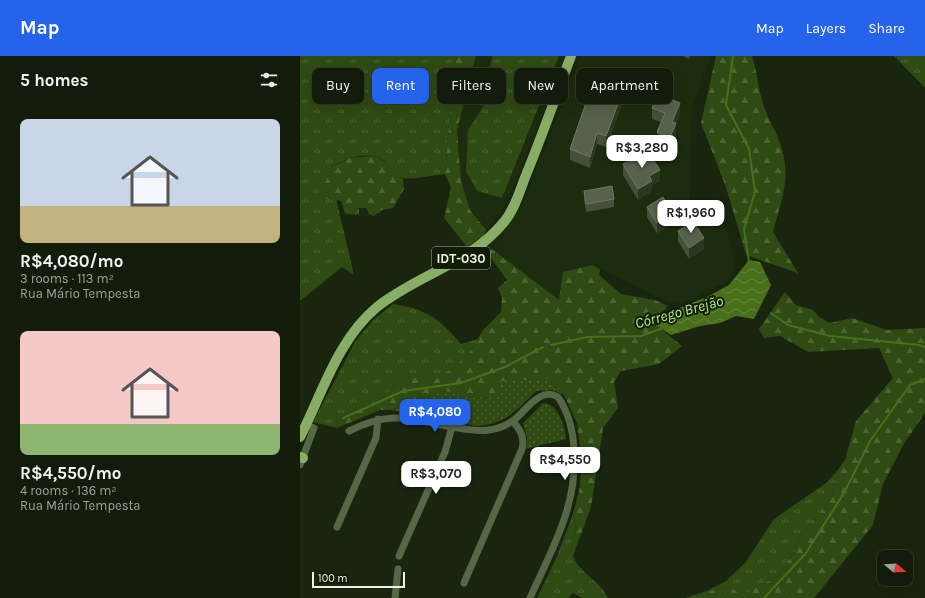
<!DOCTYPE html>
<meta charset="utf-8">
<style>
:root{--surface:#131c0a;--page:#1c2513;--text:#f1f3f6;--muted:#9da19c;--line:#323a2b;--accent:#2563eb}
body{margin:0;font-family:Karla,sans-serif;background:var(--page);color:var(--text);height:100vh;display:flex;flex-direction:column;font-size:15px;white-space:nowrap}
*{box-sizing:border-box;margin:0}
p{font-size:13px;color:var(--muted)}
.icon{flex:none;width:22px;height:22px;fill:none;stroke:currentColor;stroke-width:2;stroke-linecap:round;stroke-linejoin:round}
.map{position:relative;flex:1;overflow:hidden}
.sheet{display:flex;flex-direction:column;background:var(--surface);width:300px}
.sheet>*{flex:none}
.banner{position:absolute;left:12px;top:12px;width:380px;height:36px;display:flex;gap:8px}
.needle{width:26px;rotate:108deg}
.buttons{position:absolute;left:577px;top:494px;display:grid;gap:8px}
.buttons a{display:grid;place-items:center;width:36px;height:36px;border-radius:8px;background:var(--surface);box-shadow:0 4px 16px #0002,0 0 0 1px var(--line);font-size:20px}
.scale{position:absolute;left:12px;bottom:10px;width:93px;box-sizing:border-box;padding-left:4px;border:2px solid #ebf3e4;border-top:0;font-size:11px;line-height:14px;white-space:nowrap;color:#ebf3e4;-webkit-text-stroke:3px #101c05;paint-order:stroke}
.price{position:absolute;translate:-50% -34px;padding:0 9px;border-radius:8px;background:#fff;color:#222;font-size:13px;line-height:26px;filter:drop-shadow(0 1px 2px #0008)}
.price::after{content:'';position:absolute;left:50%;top:24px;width:12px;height:9px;margin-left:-6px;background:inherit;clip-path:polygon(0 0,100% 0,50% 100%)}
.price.on{background:var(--accent);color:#fff}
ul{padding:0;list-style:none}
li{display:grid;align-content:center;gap:8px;height:212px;padding:0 20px}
li span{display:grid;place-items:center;height:124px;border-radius:8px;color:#555}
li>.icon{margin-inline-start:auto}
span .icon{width:72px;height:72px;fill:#fffc;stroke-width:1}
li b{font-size:17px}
h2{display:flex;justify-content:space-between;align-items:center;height:48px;padding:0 20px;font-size:17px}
.pill{padding:0 14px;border-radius:8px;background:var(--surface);box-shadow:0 4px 16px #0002,0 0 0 1px var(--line);font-size:14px;line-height:36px}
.pill.on{background:var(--accent);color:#fff}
header{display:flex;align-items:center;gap:24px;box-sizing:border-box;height:56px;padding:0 20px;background:var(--accent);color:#fff}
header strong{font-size:19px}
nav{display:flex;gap:22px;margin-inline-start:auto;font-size:14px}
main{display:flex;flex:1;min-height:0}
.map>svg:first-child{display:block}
.built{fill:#1d2c0e}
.grass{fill:url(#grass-tufts)}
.forest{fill:url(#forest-firs)}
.park{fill:url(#park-dots)}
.water{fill:url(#water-waves)}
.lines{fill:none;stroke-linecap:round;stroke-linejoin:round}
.stream{stroke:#48701a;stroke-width:2}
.street{stroke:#556746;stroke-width:7}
.primary{stroke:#88ad67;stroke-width:10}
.wall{fill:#445039}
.shaded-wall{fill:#2b3820}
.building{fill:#56624b;stroke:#6d7863}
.labels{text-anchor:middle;stroke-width:4;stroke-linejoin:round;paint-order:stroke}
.shield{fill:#101c05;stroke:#a9b2a1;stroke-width:1}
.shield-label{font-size:13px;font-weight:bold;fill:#ebf3e4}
.water-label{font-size:15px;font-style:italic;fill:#b5ef81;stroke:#101c05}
</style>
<header>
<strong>Map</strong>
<nav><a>Map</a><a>Layers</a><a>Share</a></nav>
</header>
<main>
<section class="sheet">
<h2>5 homes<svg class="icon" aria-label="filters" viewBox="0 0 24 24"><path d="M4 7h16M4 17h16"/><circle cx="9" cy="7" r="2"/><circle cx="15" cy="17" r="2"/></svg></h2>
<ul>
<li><span style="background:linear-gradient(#c9d6e8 70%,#c2b280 0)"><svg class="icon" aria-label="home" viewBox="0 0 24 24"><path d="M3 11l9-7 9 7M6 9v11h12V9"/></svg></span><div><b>R$4,080/mo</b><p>3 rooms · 113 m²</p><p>Rua Mário Tempesta</p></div></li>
<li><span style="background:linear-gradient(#f6c9c9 75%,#8fb573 0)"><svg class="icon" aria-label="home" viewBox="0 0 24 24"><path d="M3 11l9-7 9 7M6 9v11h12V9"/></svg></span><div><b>R$4,550/mo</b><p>4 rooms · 136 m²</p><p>Rua Mário Tempesta</p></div></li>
</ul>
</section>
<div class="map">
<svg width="625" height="542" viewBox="0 0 625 542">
<defs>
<pattern id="grass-tufts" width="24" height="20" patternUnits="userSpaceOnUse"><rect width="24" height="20" fill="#2f4a12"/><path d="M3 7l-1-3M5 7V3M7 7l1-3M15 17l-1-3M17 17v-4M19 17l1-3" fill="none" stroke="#4d6534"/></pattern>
<pattern id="forest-firs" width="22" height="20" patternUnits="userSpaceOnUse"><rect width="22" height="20" fill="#2f4a12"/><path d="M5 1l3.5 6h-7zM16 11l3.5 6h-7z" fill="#4d6534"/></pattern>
<pattern id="park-dots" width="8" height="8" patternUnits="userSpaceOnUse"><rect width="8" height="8" fill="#2f4a12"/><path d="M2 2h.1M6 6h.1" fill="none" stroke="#4d6534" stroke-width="1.8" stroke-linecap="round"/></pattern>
<pattern id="water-waves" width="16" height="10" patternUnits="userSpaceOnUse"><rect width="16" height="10" fill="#48701a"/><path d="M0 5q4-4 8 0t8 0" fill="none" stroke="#63853b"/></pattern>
</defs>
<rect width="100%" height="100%" fill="#19250e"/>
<g class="built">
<polygon points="176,0 192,0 188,21 188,43 168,74 202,142 259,0 266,0 211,137 199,160 186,174 170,154 161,125 157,74"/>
<polygon points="281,0 411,0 392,52 389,144 416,152 429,181 435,210 428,225 391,244 370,247 292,209 259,244 192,193 222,149"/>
</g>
<g class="grass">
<path d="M0 0H157L154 9 145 118C136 119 110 124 102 122 95 121 91 113 87 108 75 92 47 102 33 110L30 117 54 219 42 211 0 245Z"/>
<polygon points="192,0 259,0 202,142 177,135 166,115 168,74 188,43 188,21"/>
<polygon points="594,0 625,0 625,32"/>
<path d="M93 248C127 253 140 263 161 288L178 283C172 295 164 305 154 312 147 317 141 318 135 324L102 322 85 340 38 364 37 372 13 366 55 286 72 265Z"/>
<polygon points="537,415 537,423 530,444 498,484 495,495 479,519 450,536 440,536 428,532 407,535 426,525 445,507 474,463 526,427"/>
<path d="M273 458 276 473 271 490 276 492 273 500C280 518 300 524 308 542H282L273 537 268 542H237L258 498Z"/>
</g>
<g class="forest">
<polygon points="157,0 176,0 157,74 161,125 170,154 186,174 184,180 167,191 144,162 151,132 145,118 154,9"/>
<path d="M416 0H452C458 17 458 36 465 53 469 65 476 75 480 87 492 122 482 141 473 176L498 217 446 199 426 131 401 67Z"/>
<path d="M71 100C86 101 91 116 103 123L104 133 93 152 82 154 74 160 69 158 66 152H59V159L45 158 41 145 22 142 19 136 22 127 26 126 33 110 51 102Z"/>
<polygon points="192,193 259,244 263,216 292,209 300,213 299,219 321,238 355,244 368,250 354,267 382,290 359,308 321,315 314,326 318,352 303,372 291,451 276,492 271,490 276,473 273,458 280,431 281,400 277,367 264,339 249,323 199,340 180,343 145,335 91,354 80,354 37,372 38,364 85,340 102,321 135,324 141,318 153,313 171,295 183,274 201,256 202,242 198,232 207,224 189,199"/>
<polygon points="485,236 496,249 513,254 519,261 530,267 552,262 587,274 625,272 625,357 605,386 583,428 573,469 514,542 385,542 407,535 428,532 440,536 449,536 479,519 495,495 498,484 530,444 537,423 537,415 545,404 556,365 593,322 579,292 508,296 480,280 464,282 459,273"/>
</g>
<g class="park">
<path d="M249 323 264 339 253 334 236 335C216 355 206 368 176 370L91 354 145 335 180 343 199 340 201 325Z"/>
<path d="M243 347C258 347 265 370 266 383L226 393 227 382 223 367Z"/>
</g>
<polygon class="water" points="449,204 460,206 471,229 454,263 436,260 420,267 400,270 371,279 356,269 372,255 407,241 429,229"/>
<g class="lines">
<g class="stream">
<polyline points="433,0 426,49 449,93 455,136 444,173 449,206"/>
<polyline points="471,257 488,269 530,280 619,289 625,291"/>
<polyline points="251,289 287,281 341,280 363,272"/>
<polyline points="43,362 103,335 161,327 205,311 243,291"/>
<polyline points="464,542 506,497 544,437 570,385 610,329 625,323"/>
</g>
<g class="street">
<path d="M49 375C92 354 108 363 152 371 164 373 177 376 189 374 197 373 207 369 214 364 226 355 240 330 258 341 269 357 273 375 274 393 278 449 252 493 230 542"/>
<polyline points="0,409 14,372 6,369"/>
<polyline points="37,471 76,382 78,363"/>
<polyline points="99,500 145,396 152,371"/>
<path d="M164 527 222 393C225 381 220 374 213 365"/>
<polyline points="95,542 98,513"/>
</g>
<g class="primary">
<path d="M0 381C22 338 38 283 77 251 117 219 171 207 204 166 215 153 220 134 226 119 242 80 256 40 271 0"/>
<polyline points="0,401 3,402"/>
</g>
</g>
<g class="wall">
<polygon points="383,0 390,0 389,3"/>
<polygon points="323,46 306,91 297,88 290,112 270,104 270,93"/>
<polygon points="352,52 380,58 376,68 376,78 370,92 357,87 357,76 361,66 352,63"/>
<polygon points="323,108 360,125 352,129 352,135 338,144 323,119"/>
<polygon points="284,135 314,143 314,151 286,156 284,143"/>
<polygon points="347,151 372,168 357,177 347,161"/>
<polygon points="378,175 404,193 389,203 378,185"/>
</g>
<g class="shaded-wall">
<polygon points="323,35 323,46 306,91 306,80"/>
<polygon points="380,47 380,58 376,68 376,78 370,92 370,81 372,66"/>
<polygon points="297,77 297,88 290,112 290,101"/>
<polygon points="360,114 360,125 352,129 352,135 338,144 338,133 349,120"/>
<polygon points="372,157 372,168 357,177 357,167"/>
<polygon points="404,182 404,193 389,203 389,192"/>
</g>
<g class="building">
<polygon points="294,24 323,35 306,80 297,77 290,101 270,93"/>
<polygon points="358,38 380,47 372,66 376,67 370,81 357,76 365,57 352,52"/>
<polygon points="347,94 360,114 349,120 352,125 338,133 323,108"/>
<polygon points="312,130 314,143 286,148 284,135"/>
<polygon points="363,141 372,157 357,167 347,151"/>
<polygon points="393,165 404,182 389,192 378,175"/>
</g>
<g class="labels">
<rect class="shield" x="132" y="191" width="58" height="22" rx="3"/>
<g class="shield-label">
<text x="161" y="207">IDT-030</text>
</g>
<g class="water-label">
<text transform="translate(379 256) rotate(-15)" y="5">Córrego Brejão</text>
</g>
</g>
</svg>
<div class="buttons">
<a><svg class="needle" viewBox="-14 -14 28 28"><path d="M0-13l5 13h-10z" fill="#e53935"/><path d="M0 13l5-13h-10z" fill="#9da19c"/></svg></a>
</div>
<div class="scale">100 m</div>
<b class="price" style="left:342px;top:113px">R$3,280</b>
<b class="price" style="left:391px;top:178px">R$1,960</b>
<b class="price on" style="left:135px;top:377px">R$4,080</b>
<b class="price" style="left:265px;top:425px">R$4,550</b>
<b class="price" style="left:136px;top:439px">R$3,070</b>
<div class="banner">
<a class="pill">Buy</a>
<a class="pill on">Rent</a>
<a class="pill">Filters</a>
<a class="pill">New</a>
<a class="pill">Apartment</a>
</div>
</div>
</main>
